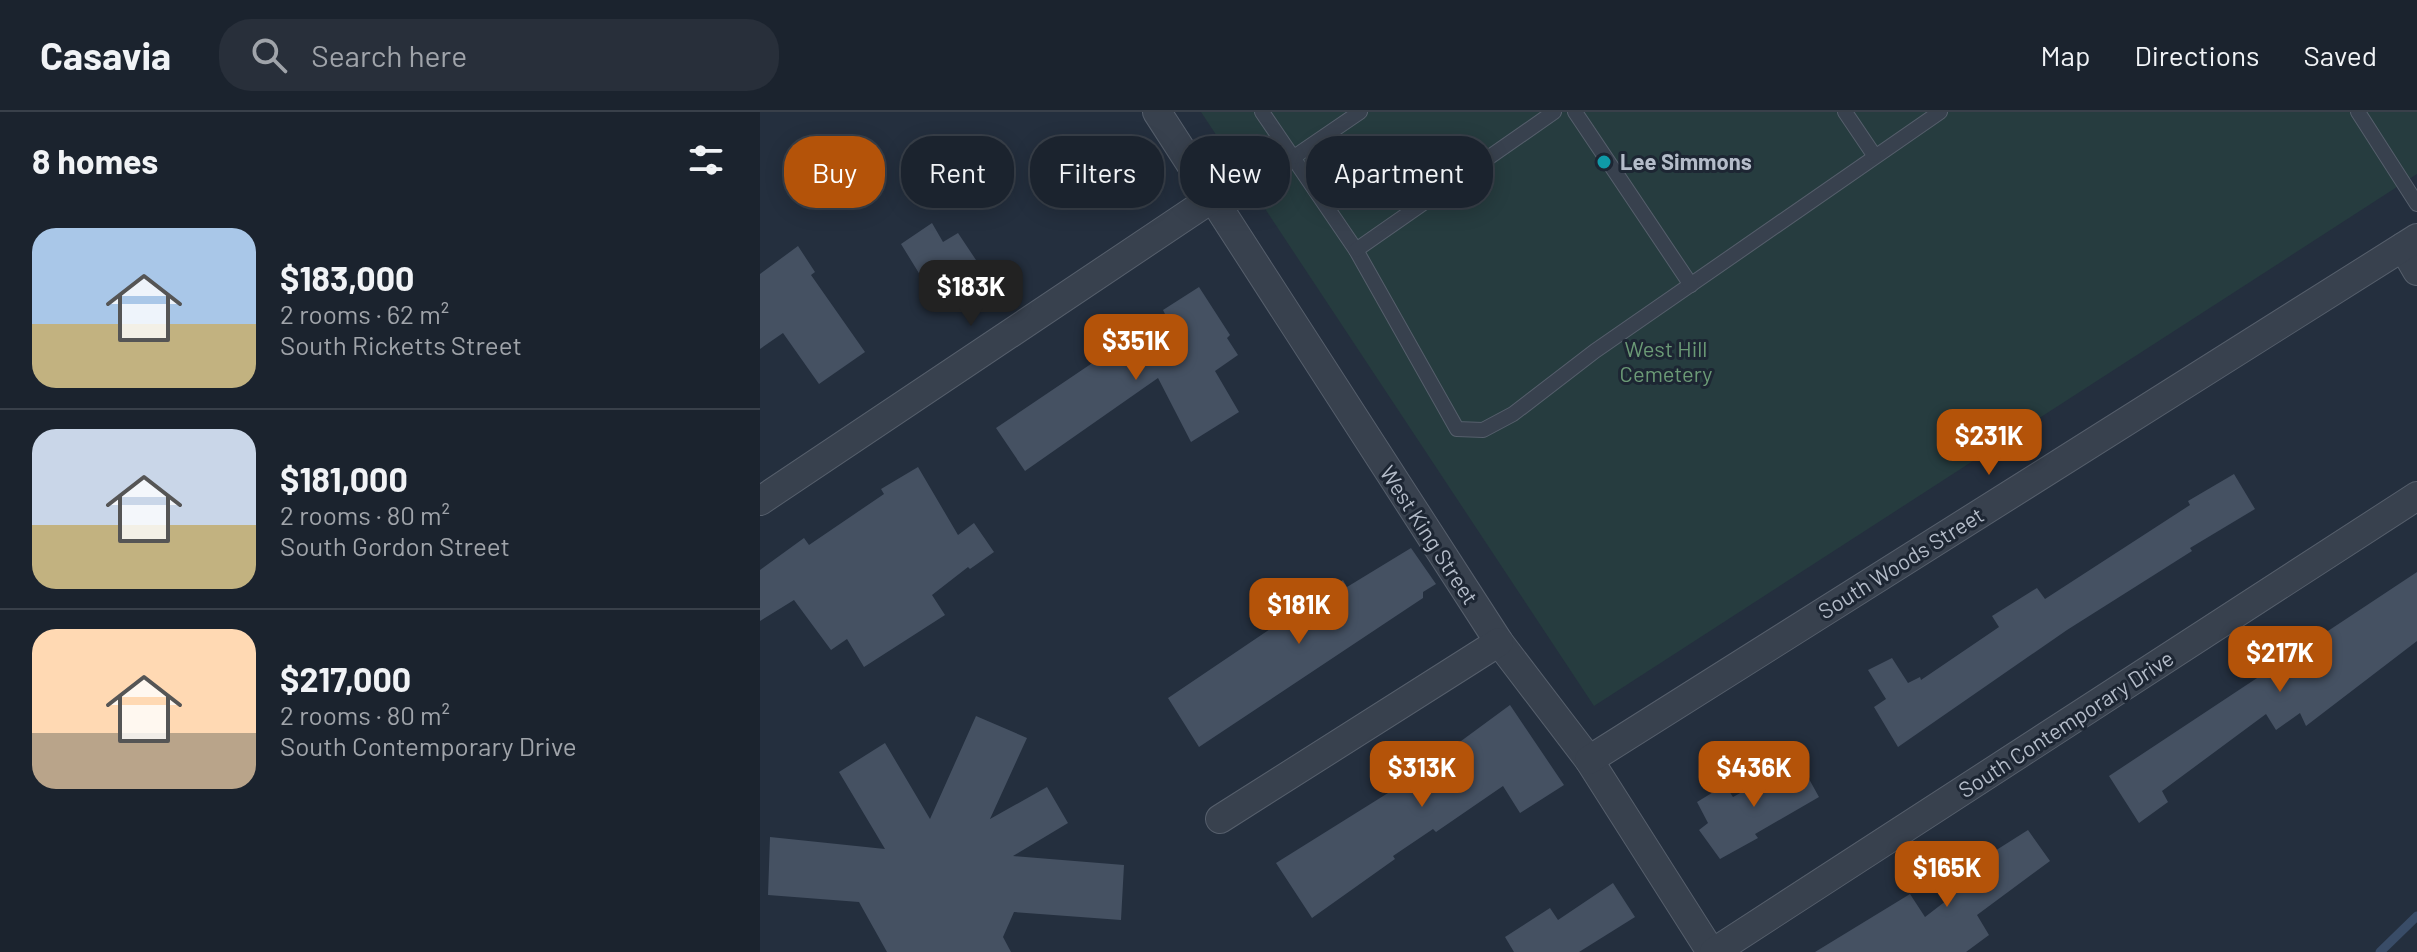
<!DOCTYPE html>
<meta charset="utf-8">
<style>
:root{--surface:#1b232e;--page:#282f3a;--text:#f1f3f6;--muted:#a0a4aa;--line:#39404a;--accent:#b45309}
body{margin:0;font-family:Barlow,sans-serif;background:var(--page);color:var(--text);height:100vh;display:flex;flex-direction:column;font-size:30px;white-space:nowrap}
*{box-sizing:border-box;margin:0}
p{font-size:26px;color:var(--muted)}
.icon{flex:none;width:44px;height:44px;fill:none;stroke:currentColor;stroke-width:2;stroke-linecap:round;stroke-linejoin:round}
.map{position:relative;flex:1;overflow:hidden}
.sheet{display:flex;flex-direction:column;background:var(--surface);width:760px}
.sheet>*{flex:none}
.hud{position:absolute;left:24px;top:24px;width:760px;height:72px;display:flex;gap:16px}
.price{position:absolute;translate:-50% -68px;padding:0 18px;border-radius:16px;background:var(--accent);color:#fff;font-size:26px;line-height:52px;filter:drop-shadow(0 2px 4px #0008)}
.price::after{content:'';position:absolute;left:50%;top:48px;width:24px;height:18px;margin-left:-12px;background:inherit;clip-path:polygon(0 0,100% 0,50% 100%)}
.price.current{background:#222;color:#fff}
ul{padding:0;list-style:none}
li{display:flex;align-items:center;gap:24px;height:200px;padding:0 32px}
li+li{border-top:2px solid var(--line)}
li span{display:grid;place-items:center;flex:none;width:224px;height:160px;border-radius:24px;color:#555}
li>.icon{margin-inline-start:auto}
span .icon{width:96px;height:96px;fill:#fffc;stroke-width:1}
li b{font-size:34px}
h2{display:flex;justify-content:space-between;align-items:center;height:96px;padding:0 32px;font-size:34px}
.tag{padding:0 28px;border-radius:32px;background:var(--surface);box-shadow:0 4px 20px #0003,0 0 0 2px var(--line);font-size:28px;line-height:72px}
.tag.current{background:var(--accent);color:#fff}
header{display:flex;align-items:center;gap:48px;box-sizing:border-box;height:112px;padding:0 40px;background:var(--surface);border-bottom:2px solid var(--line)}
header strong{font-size:38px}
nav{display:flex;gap:44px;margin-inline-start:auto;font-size:28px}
.search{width:560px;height:72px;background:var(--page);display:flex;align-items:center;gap:20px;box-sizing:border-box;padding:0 28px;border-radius:32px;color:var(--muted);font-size:30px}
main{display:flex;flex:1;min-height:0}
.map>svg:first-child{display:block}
.green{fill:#263c3f}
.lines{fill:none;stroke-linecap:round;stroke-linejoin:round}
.stream{stroke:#394c67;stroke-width:9}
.building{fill:#455162}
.service-casing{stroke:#565f6c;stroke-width:16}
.minor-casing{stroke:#565f6c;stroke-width:30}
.service{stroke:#38414e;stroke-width:14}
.minor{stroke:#38414e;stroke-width:28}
.culture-dot{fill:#0f9aa8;stroke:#1d2633;stroke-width:3}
.labels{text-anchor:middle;stroke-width:6;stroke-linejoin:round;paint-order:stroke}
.poi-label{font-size:22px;font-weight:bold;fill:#b4bcc9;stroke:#1d2633;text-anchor:start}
.park-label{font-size:22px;fill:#6b9a76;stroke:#1d2633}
.street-label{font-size:22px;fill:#b4bcc9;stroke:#1d2633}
</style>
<header>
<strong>Casavia</strong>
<div class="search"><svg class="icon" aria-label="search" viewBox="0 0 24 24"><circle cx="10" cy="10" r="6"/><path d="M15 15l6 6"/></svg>Search here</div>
<nav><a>Map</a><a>Directions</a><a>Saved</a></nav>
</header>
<main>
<section class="sheet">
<h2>8 homes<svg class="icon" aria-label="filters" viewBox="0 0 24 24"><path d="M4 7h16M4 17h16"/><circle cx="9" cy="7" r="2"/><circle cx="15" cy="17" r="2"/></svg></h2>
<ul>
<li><span style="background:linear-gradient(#a9c7e8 60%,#c2b280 0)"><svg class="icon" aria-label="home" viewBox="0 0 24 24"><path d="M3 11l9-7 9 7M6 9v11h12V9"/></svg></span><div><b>$183,000</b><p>2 rooms · 62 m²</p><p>South Ricketts Street</p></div></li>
<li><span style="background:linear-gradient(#c9d6e8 60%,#c2b280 0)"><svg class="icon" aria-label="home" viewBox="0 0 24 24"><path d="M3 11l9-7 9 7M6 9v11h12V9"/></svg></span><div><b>$181,000</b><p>2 rooms · 80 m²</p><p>South Gordon Street</p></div></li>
<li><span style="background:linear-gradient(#ffd9b3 65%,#b9a48a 0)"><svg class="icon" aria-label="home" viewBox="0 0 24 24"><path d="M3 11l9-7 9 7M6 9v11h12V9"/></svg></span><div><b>$217,000</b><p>2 rooms · 80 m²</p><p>South Contemporary Drive</p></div></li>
</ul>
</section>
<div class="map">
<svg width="1657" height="840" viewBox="0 0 1657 840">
<rect width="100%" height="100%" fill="#242f3e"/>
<polygon class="green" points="441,0 1657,0 1657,62 834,594"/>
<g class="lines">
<polyline class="stream" points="1620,840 1657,804"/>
</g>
<g class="building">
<polygon points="172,111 183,130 198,121 220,154 173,184 141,132"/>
<polygon points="38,134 55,160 51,163 105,240 59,272 23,221 0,237 0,162"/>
<polygon points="439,175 470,223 467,226 478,243 455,259 479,300 431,330 398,266 265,359 236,316 405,202 403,198"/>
<polygon points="158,355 198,423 214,411 234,440 210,457 208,455 172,483 185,503 104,555 87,527 71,538 34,488 0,509 0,458 44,426 49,433 124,382 121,377"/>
<polygon points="1474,362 1495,397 1430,436 1432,439 1307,518 1138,635 1114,595 1126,587 1108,558 1132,546 1148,571 1160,565 1161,568 1239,515 1232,504 1277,476 1285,487 1430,393 1428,389"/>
<polygon points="651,436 676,472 663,480 663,486 439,635 408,586 583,468 587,475"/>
<polygon points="1657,460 1657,529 1546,614 1540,601 1516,618 1506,602 1402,679 1408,690 1379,711 1349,664"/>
<polygon points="750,593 804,673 760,701 743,674 676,720 673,717 633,744 635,747 552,806 516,751 644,671"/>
<polygon points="216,604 267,626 230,707 287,675 308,711 253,744 364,753 361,808 254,800 243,825 251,840 127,840 99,790 8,783 10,725 125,737 79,660 125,631 170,707"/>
<polygon points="1039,649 1059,685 995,722 998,726 960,747 939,718 948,711 937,690 965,673 973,685"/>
<polygon points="1268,718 1290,749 1217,803 1229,823 1206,840 1055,840 1150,782 1165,805 1226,758 1219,749"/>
<polygon points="853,771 875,805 819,840 754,840 745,825 790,796 798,808"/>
</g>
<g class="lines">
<defs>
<g id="service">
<polyline points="502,0 596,138 697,317 723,318 753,302 835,239 1180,0"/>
<polyline points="815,0 931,173"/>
<polyline points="1085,0 1114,43"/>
<polyline points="1598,0 1657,92"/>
<polyline points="534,45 600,0"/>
<polyline points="596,138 794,0"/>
</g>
<g id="minor">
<polyline points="397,0 739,530 829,648 951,840"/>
<polyline points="1643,135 1657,159"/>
<polyline points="0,389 451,87"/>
<polyline points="829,648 1657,126"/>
<polyline points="460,707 739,530"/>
<polyline points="954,840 1657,384"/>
</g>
</defs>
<use href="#service" class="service-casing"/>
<use href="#minor" class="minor-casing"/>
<use href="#service" class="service"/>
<use href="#minor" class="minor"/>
</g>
<circle class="culture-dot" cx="844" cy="50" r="8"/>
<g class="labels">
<g class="poi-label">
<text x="860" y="58">Lee Simmons</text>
</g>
<g class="park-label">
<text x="906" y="245">West Hill<tspan x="906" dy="25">Cemetery</tspan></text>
</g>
<g class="street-label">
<text transform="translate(669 423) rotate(57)" y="8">West King Street</text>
<text transform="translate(1141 451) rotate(-32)" y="8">South Woods Street</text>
<text transform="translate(1306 612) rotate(-33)" y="8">South Contemporary Drive</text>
</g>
</g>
</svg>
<b class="price current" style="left:211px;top:216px">$183K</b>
<b class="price" style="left:376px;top:270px">$351K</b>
<b class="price" style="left:1229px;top:365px">$231K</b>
<b class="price" style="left:539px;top:534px">$181K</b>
<b class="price" style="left:1520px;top:582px">$217K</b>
<b class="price" style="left:662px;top:697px">$313K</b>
<b class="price" style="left:994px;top:697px">$436K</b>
<b class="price" style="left:1187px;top:797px">$165K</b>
<div class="hud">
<a class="tag current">Buy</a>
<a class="tag">Rent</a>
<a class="tag">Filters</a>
<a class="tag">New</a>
<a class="tag">Apartment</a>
</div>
</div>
</main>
